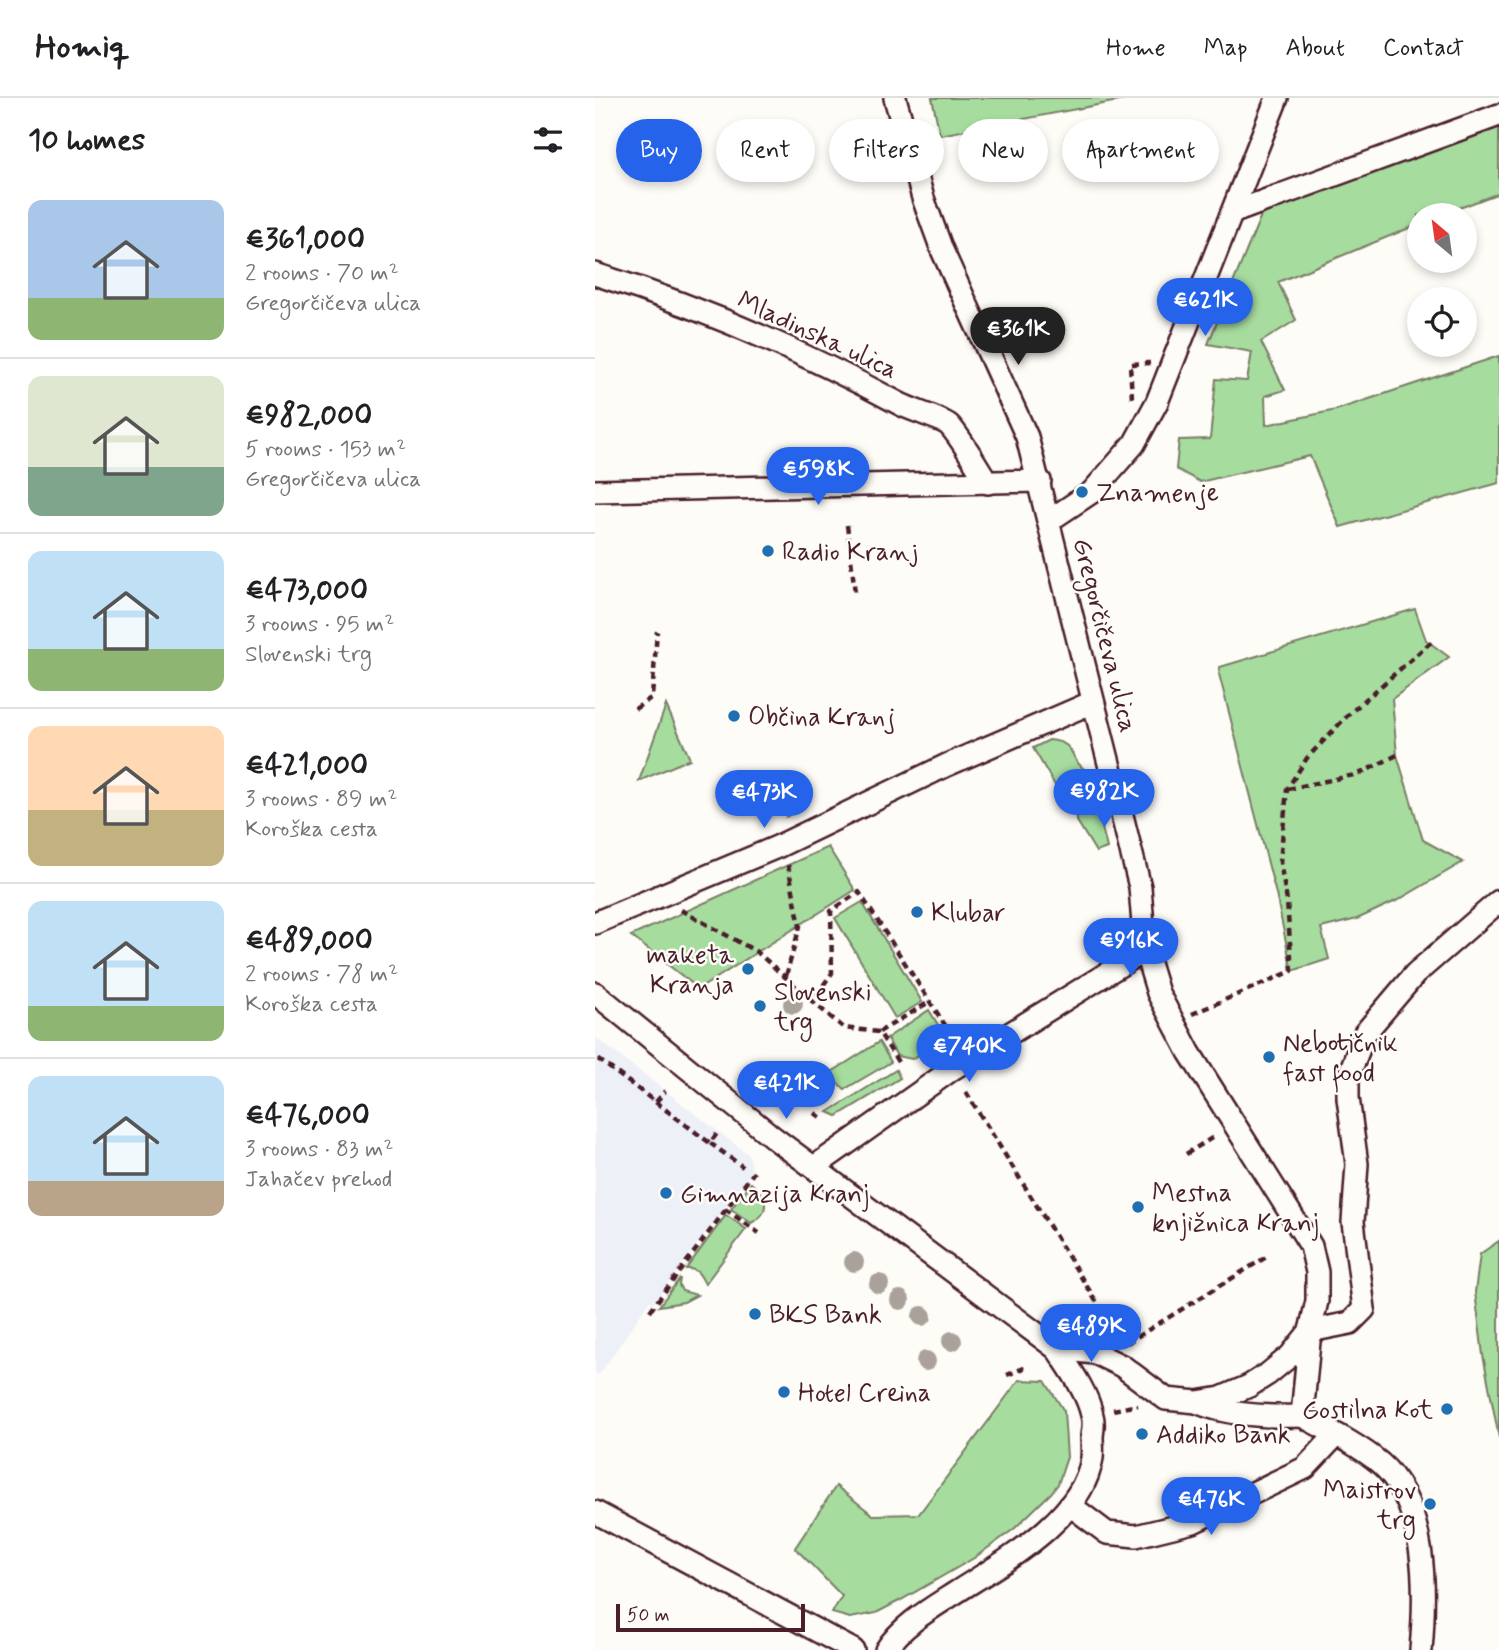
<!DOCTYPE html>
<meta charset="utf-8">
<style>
:root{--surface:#fff;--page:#f6f6f6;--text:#202124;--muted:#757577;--line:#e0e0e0;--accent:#2563eb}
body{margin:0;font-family:Mynerve,sans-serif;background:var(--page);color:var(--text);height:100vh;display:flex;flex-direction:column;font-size:26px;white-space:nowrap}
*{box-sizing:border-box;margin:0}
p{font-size:23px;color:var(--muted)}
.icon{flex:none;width:38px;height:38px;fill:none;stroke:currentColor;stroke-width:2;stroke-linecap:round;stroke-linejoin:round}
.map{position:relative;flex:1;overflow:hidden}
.details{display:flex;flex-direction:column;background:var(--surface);width:595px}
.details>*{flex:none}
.guide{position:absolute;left:21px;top:21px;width:665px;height:63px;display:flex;gap:14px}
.needle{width:46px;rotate:331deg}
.controls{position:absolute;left:812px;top:105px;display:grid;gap:14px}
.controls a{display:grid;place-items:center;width:70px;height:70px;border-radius:50%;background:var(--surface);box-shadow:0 4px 10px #0003;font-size:35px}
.scale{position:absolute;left:21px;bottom:18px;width:189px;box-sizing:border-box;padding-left:7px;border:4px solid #4a1f2b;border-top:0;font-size:19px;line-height:24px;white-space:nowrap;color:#4a1f2b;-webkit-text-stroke:5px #fdfcf7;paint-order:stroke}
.price{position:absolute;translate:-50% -60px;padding:0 16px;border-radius:24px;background:var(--accent);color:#fff;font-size:23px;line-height:46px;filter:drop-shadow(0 2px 4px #0008)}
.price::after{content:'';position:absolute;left:50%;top:42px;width:21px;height:16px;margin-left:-10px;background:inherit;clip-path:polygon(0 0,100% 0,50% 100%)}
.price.active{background:#222;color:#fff}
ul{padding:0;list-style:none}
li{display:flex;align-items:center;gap:21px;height:175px;padding:0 28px}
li+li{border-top:2px solid var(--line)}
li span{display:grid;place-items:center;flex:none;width:196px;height:140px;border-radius:14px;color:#555}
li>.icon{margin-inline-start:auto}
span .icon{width:84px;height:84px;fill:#fffc;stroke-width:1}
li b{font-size:30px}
h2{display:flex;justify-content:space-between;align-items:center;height:84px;padding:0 28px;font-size:30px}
.chip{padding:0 24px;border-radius:32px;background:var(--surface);box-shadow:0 4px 10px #0003;font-size:24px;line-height:63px}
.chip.active{background:var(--accent);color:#fff}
header{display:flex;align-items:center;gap:42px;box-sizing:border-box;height:98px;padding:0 35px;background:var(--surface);border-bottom:2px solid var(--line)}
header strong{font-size:33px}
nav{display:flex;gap:38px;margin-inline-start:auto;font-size:24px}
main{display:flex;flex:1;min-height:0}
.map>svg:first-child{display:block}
.built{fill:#eef0f8}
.green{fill:#a7dc9f;stroke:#787e65;stroke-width:2}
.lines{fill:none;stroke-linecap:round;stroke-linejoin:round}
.street-casing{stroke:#4a1f2b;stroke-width:26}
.path{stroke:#4a1f2b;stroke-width:4.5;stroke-dasharray:7 5;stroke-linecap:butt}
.street{stroke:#fdfcf7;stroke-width:21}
.tree{fill:#aaa29a}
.poi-dot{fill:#1f6fb2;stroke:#fdfcf7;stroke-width:2.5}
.labels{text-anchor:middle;stroke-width:5;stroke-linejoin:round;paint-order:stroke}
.street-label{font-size:26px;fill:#4a1f2b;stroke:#fdfcf7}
.poi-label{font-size:26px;fill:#4a1f2b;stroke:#fdfcf7;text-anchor:start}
</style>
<header>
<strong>Homiq</strong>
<nav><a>Home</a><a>Map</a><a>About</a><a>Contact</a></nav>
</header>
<main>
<section class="details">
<h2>10 homes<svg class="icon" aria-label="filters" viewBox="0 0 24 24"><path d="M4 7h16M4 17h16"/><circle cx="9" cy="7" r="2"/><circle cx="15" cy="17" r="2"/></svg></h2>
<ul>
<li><span style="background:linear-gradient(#a9c7e8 70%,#8fb573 0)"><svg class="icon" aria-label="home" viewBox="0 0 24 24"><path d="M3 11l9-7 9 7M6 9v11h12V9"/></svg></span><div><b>€361,000</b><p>2 rooms · 70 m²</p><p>Gregorčičeva ulica</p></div></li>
<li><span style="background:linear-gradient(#dfe7d0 65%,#7fa58c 0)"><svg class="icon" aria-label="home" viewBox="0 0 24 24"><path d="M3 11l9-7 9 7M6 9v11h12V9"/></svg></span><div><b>€982,000</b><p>5 rooms · 153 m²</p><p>Gregorčičeva ulica</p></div></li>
<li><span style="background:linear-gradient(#bfe0f5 70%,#8fb573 0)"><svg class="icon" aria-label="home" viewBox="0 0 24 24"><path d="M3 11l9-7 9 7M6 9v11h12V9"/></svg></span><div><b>€473,000</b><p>3 rooms · 95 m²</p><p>Slovenski trg</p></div></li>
<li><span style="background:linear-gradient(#ffd9b3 60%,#c2b280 0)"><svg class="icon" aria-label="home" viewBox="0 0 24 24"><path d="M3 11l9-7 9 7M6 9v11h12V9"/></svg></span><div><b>€421,000</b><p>3 rooms · 89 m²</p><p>Koroška cesta</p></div></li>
<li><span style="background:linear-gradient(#bfe0f5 75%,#8fb573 0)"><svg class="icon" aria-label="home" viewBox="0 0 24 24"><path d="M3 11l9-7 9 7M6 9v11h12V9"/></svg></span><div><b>€489,000</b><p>2 rooms · 78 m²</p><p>Koroška cesta</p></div></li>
<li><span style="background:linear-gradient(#bfe0f5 75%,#b9a48a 0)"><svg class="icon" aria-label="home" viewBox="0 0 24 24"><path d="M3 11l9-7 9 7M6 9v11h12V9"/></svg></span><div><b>€476,000</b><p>3 rooms · 83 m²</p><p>Jahačev prehod</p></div></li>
</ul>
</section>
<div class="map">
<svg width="904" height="1552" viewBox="0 0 904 1552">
<rect width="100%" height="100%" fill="#fdfcf7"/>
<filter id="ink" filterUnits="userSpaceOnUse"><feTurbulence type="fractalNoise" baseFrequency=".0143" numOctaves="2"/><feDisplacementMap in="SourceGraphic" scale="14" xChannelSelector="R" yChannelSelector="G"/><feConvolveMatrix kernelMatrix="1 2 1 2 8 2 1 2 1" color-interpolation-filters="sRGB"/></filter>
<g filter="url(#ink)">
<polygon class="built" points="0,939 154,1057 157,1070 153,1079 58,1205 55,1203 50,1210 4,1277 0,1274"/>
<g class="green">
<polygon points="337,0 539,0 345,37"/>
<polygon points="904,26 904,95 846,117 824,117 824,126 683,184 701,222 666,244 690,292 670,298 671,327 741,312 904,258 904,385 745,429 715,358 605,384 581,371 584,342 615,341 621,281 652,283 657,254 613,246 667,115 675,109"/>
<polygon points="820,511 831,542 854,559 797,601 802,657 828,742 868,764 803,802 762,821 726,830 734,861 697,873 681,796 624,576 625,569"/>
<polygon points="71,607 95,661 44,683"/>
<path d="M454 642C484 645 471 660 493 674L498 691 477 705 464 694 438 650Z"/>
<polygon points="500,701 512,750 501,754 482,723 482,711"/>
<polygon points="233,749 260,792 104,891 36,838"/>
<polygon points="267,804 327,904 300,920 240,820"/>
<polygon points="334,912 351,940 317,961 302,958 292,940"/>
<polygon points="284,944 296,964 250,991 232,977"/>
<polygon points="301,972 305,980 242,1018 233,1014"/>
<path d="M156 1085C171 1097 178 1114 156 1125L136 1111Z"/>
<path d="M131 1117 151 1131 110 1186C105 1177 103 1170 91 1171Z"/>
<polygon points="904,1143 904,1340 888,1257 880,1194 885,1156"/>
<polygon points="85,1180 84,1187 87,1193 102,1197 89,1204 64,1208"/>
<polygon points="424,1282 450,1283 469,1313 472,1359 463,1386 456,1395 419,1431 379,1460 306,1502 281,1515 255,1520 237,1515 247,1498 200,1450 241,1388 278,1417 324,1416"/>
</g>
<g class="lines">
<defs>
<g id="street">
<path d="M300 0 328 100 347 152 432 339 545 789 550 852 563 895 594 954 716 1148 722 1174V1203L715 1233 707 1318C733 1332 762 1346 785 1365 833 1407 831 1493 826 1552"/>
<polyline points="639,114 904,17"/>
<path d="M0 176C106 209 207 253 305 306 316 312 347 321 354 327 365 338 383 370 393 385"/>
<polyline points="0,393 445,383"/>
<polyline points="455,422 497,394 539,346 562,304 682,0"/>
<polyline points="0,825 182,749 352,667 498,604"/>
<path d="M0 895 179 1040 462 1251C475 1271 492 1294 497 1317 499 1323 498 1332 497 1338 497 1345 498 1353 497 1360 488 1421 408 1464 360 1495 335 1511 307 1527 291 1552"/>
<polyline points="219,1069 359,970 550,852"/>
<polyline points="715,1233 755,1225 769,1211 758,1124 762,1066 753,1000 753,979 770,935 820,876 904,803"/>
<polyline points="462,1251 500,1255 527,1268 571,1301 602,1304 626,1300 654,1288 673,1276 695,1258 715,1233"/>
<path d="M604 1305C635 1318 674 1319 707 1318"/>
<polyline points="475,1407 512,1435 541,1438 598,1424 710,1370 741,1337"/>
<polyline points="0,1414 258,1552"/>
</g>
</defs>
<use href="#street" class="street-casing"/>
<g class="path">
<polyline points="537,300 535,266 555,265"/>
<polyline points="252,427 260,495"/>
<polyline points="40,611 57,599 62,533"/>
<polyline points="693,691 764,676 802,657"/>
<polyline points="187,707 192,719"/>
<polyline points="474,711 501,695"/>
<polyline points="86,812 162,854 217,903"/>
<polyline points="191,878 205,828 193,767"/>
<polyline points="597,916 697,873 692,803 685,764 692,691 712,660 754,616 836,544"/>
<polyline points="284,934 336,903"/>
<polyline points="3,961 115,1045 123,1034"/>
<polyline points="303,964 284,934 249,930 217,903 237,875 236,813 264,794 359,941"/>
<polyline points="371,994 524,1240"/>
<polyline points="61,1004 70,993"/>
<polyline points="220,1015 228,1021"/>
<polyline points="115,1045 148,1069"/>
<polyline points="591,1056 620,1038"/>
<polyline points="130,1111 164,1135"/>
<polyline points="55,1213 159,1074"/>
<polyline points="532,1245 673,1158"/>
<polyline points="412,1277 434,1268"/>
<polyline points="518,1312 543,1307"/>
</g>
<use href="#street" class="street"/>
</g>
<g class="tree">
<circle cx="198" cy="906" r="10"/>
<circle cx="259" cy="1164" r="10"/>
<circle cx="284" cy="1186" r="10"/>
<circle cx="305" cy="1202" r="10"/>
<circle cx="327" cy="1218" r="10"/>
<circle cx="357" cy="1243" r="10"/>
<circle cx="331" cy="1263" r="10"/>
</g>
</g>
<g class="poi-dot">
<circle cx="487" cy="394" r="7"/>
<circle cx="173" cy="453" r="7"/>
<circle cx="139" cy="618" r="7"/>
<circle cx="322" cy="814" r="7"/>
<circle cx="153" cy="871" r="7"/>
<circle cx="165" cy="908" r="7"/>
<circle cx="674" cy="959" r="7"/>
<circle cx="71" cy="1095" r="7"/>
<circle cx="543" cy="1109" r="7"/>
<circle cx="160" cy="1216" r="7"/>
<circle cx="189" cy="1294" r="7"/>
<circle cx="852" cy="1311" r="7"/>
<circle cx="547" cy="1336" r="7"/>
<circle cx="835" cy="1406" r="7"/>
</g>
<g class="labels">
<g class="street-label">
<text transform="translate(223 236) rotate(25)" y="9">Mladinska ulica</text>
<text transform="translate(511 537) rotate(76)" y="9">Gregorčičeva ulica</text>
</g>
<g class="poi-label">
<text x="501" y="403">Znamenje</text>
<text x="187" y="462">Radio Kranj</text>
<text x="153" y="627">Občina Kranj</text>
<text x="336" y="823">Klubar</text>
<text x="139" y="865" text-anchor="end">maketa<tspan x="139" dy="30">Kranja</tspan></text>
<text x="179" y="902">Slovenski<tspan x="179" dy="30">trg</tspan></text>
<text x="688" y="953">Nebotičnik<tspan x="688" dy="30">fast food</tspan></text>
<text x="557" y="1103">Mestna<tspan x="557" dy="30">knjižnica Kranj</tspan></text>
<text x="85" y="1104">Gimnazija Kranj</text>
<text x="174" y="1225">BKS Bank</text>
<text x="203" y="1303">Hotel Creina</text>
<text x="838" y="1320" text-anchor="end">Gostilna Kot</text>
<text x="561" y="1345">Addiko Bank</text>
<text x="821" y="1400" text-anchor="end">Maistrov<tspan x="821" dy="30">trg</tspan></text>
</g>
</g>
</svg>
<div class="controls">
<a><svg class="needle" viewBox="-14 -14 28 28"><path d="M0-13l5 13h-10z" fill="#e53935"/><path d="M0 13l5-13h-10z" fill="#757577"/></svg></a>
<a><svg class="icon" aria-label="locate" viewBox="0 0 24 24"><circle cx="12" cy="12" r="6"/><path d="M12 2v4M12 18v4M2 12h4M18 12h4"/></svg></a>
</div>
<div class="scale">50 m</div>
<b class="price" style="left:610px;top:240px">€621K</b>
<b class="price active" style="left:423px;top:269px">€361K</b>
<b class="price" style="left:223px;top:409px">€598K</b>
<b class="price" style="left:509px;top:731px">€982K</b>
<b class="price" style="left:169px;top:732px">€473K</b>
<b class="price" style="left:536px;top:880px">€916K</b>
<b class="price" style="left:374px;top:986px">€740K</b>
<b class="price" style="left:191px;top:1023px">€421K</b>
<b class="price" style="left:496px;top:1266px">€489K</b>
<b class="price" style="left:616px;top:1439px">€476K</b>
<div class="guide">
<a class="chip active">Buy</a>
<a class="chip">Rent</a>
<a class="chip">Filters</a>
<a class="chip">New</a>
<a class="chip">Apartment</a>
</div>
</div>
</main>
